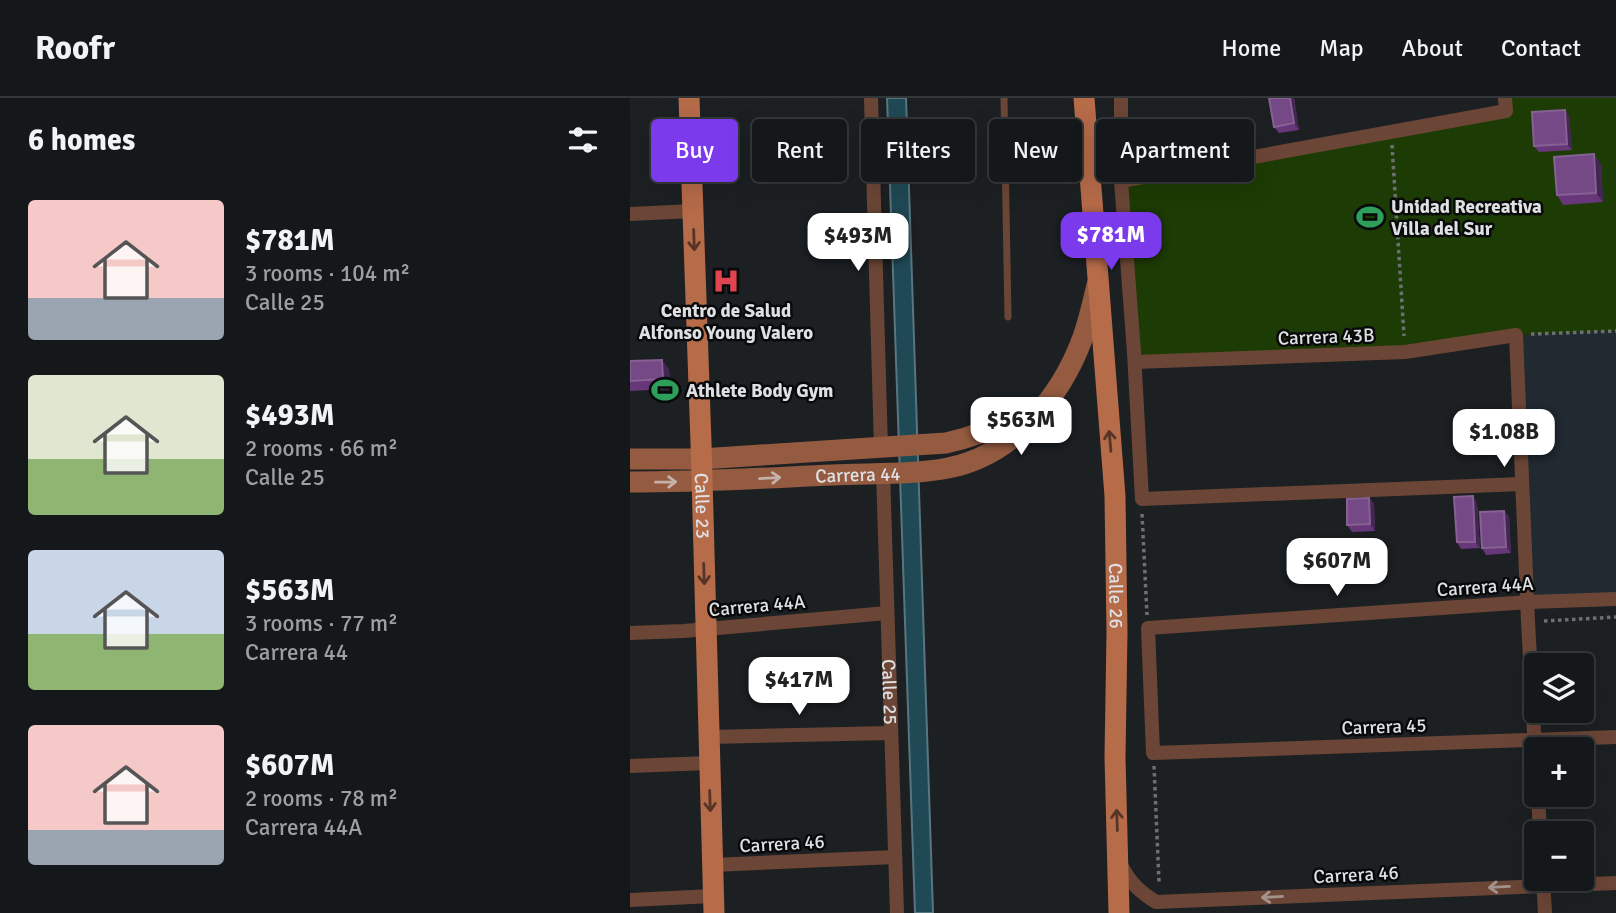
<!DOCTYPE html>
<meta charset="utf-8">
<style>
:root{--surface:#15181a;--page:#1e2123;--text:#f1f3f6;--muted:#9da0a2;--line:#343739;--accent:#7c3aed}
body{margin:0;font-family:Signika,sans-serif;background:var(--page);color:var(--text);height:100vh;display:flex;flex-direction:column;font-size:26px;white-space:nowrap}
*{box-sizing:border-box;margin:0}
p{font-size:23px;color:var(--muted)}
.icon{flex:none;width:38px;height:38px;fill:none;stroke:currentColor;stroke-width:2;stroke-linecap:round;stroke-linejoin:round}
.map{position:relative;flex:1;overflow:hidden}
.sheet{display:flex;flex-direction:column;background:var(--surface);width:630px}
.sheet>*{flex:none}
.banner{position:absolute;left:21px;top:21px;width:665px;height:63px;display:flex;gap:14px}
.fabs{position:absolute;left:894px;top:555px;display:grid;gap:14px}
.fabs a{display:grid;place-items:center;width:70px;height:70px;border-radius:7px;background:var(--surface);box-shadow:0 7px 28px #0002,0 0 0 2px var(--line);font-size:35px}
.price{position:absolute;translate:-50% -60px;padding:0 16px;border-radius:14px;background:#fff;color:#222;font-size:23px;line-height:46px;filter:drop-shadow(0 2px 4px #0008)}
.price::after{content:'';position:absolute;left:50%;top:42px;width:21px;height:16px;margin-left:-10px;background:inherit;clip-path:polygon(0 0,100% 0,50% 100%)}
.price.current{background:var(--accent);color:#fff}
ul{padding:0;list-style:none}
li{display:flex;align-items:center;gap:21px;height:175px;padding:0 28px}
li span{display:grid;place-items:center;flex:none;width:196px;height:140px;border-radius:7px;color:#555}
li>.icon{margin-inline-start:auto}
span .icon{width:84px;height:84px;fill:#fffc;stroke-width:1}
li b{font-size:30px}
h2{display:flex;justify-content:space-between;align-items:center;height:84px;padding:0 28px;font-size:30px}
.chip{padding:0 24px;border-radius:7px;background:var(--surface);box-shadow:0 7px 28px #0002,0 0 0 2px var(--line);font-size:24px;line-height:63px}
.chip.current{background:var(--accent);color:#fff}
header{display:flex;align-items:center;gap:42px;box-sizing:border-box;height:98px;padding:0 35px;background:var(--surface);border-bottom:2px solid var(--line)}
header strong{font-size:33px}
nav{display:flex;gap:38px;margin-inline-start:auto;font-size:24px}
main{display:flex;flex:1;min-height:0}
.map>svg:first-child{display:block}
.built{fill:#212931}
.green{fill:#1d3b04}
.water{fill:#1f4955;stroke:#58767f;stroke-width:2}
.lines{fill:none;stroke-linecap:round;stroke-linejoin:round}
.path{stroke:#6d7072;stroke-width:3.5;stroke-dasharray:3.5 3.5;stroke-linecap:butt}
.lane{stroke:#6b4636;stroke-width:7}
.street{stroke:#6b4636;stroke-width:14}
.secondary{stroke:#955b41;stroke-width:21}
.primary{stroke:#b66b49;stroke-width:21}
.wall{fill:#68377a}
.shaded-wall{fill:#442652}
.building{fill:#754985;stroke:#856194;stroke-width:2}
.oneway{stroke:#563527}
.oneway2{stroke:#c4b1aa}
.oneway3{stroke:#a4938c}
.labels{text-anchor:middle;stroke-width:5;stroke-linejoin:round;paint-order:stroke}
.poi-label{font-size:19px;font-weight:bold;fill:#dee0e2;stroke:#08090b;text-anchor:start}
.street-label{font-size:19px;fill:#dee0e2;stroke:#08090b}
</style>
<header>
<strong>Roofr</strong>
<nav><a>Home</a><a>Map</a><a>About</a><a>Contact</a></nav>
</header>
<main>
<section class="sheet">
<h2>6 homes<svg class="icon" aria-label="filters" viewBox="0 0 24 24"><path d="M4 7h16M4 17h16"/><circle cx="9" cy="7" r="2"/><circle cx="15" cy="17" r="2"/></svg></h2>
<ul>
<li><span style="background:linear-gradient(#f6c9c9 70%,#9aa5b1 0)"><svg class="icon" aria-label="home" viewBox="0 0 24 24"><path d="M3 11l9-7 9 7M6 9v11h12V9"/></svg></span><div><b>$781M</b><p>3 rooms · 104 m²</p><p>Calle 25</p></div></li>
<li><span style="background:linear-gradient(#dfe7d0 60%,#8fb573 0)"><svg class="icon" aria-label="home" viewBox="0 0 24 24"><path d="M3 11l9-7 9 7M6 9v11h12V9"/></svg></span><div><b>$493M</b><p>2 rooms · 66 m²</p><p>Calle 25</p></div></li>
<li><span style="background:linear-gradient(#c9d6e8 60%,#8fb573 0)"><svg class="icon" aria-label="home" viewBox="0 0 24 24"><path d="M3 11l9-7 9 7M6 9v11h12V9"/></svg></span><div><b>$563M</b><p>3 rooms · 77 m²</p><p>Carrera 44</p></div></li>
<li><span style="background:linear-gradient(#f6c9c9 75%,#9aa5b1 0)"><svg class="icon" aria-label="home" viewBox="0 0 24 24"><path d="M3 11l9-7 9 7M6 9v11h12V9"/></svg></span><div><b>$607M</b><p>2 rooms · 78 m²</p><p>Carrera 44A</p></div></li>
</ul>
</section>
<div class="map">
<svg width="986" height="815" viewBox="0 0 986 815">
<rect width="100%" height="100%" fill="#1c2023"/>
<polygon class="built" points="986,233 986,501 899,504 886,237"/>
<polygon class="green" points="875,0 986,0 986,233 886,237 775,254 505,264 491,83 876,13"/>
<polygon class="water" points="257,0 276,0 303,815 285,815"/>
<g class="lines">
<g class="path">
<polyline points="762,47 774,238"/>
<polyline points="901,236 986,233"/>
<polyline points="512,416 517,517"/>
<polyline points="914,523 986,519"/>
<polyline points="524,668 529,784"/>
</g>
<polyline class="lane" points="374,0 378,219"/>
<g class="street">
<polyline points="241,0 251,350"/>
<polyline points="491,0 491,83 504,254 512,401 892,386"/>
<polyline points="491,83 876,13 875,0"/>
<polyline points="0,116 63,113"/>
<polyline points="505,264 775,254 886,237 898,523 906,672"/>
<path id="s1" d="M253 374 267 815"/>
<polyline points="986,501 899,504 518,530 523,655 986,639"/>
<polyline points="0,535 54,533 257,515"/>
<polyline points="79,639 261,635"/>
<polyline points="0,668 79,665"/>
<polyline points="908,696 910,735"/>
<polyline points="82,767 265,759"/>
<path d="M491 767C500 785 510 794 526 804L986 785"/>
<polyline points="913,780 915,815"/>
<polyline points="0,802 83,798"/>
</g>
<g class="secondary">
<path d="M0 361H71L316 345C347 338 372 328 400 311"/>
<path id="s2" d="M0 384C67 384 134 380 202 377 238 375 284 377 318 370 384 357 431 299 453 239 459 222 463 204 467 187"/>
</g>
<g class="primary">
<path id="s3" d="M59 0 71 345 84 815"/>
<path id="s4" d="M454 0 485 398 487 534 485 659 489 815"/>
</g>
</g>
<g class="wall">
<polygon points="664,0 669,32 649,35 644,29"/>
<polygon points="935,12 939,18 942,52 909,54 904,48"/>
<polygon points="971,66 973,104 933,107 927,97"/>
<polygon points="0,263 39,271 40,291 0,293"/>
<polygon points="739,400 744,406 745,433 722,434 717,427"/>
<polygon points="847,405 850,450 831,451 827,444"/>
<polygon points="874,413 879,419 881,455 856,457 852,450"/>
</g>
<g class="shaded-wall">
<polygon points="660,0 664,0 669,32 664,25"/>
<polygon points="935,12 939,18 942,52 937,46"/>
<polygon points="964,56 971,66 973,104 966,95"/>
<polygon points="32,262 39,271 40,291 33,281"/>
<polygon points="843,398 847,405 850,450 845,444"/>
<polygon points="739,400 744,406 745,433 740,426"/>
<polygon points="874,413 879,419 881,455 876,449"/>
</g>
<g class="building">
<polygon points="639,0 660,0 664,25 644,29"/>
<polygon points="935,12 937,46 904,48 902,14"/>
<polygon points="964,56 966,95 927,97 924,59"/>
<polygon points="32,262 33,281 0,283 0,263"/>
<polygon points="843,398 845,444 827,444 824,399"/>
<polygon points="739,400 740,426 717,427 717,401"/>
<polygon points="874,413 876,449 852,450 850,414"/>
</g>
<defs><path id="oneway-shaft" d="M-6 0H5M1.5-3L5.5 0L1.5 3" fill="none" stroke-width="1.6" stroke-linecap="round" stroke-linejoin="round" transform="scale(1.75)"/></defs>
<g class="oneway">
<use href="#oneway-shaft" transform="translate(64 142) rotate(88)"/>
<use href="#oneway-shaft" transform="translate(480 343) rotate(-95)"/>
<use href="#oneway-shaft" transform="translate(74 476) rotate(88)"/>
<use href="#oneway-shaft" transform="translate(80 703) rotate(88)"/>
<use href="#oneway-shaft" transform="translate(487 722) rotate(-92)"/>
</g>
<g class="oneway2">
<use href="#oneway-shaft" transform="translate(140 380) rotate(-3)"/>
<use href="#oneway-shaft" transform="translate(36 384) rotate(-1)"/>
</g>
<g class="oneway3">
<use href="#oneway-shaft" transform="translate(869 789) rotate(177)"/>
<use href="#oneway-shaft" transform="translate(642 799) rotate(177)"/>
</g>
<defs>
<symbol id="stadium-bare" viewBox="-9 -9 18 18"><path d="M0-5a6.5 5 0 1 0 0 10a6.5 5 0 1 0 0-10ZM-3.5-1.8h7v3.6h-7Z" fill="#2e9e5b" stroke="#08090b" stroke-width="2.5" paint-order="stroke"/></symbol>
<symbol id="hospital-bare" viewBox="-9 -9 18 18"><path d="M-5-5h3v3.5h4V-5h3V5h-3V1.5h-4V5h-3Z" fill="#e0444e" stroke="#08090b" stroke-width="2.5" paint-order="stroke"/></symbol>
</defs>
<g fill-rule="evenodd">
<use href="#stadium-bare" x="721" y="100" width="38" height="38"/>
<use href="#hospital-bare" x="77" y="164" width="38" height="38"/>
<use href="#stadium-bare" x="16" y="273" width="38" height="38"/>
</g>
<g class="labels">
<g class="poi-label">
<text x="761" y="115">Unidad Recreativa<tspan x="761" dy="22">Villa del Sur</tspan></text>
<text x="96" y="219" text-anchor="middle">Centro de Salud<tspan x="96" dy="22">Alfonso Young Valero</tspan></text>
<text x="56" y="299">Athlete Body Gym</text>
</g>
<g class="street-label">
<text transform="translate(696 238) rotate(-2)" y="7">Carrera 43B</text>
<text dy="7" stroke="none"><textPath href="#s2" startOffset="228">Carrera 44</textPath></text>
<text dy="7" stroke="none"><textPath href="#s3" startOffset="408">Calle 23</textPath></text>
<text transform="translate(855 488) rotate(-4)" y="7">Carrera 44A</text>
<text dy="7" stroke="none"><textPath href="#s4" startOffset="499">Calle 26</textPath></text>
<text transform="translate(127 507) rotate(-5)" y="7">Carrera 44A</text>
<text dy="7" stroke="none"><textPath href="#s1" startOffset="220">Calle 25</textPath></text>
<text transform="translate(754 628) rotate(-2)" y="7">Carrera 45</text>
<text transform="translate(152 745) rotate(-3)" y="7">Carrera 46</text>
<text transform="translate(726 776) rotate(-3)" y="7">Carrera 46</text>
</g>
</g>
</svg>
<div class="fabs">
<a><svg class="icon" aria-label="layers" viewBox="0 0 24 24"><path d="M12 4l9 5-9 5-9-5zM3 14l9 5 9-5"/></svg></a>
<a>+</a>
<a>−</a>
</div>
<b class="price current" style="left:481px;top:174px">$781M</b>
<b class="price" style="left:228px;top:175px">$493M</b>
<b class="price" style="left:391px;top:359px">$563M</b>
<b class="price" style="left:874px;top:371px">$1.08B</b>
<b class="price" style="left:707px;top:500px">$607M</b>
<b class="price" style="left:169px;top:619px">$417M</b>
<div class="banner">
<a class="chip current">Buy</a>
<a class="chip">Rent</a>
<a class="chip">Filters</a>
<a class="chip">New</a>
<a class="chip">Apartment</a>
</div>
</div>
</main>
